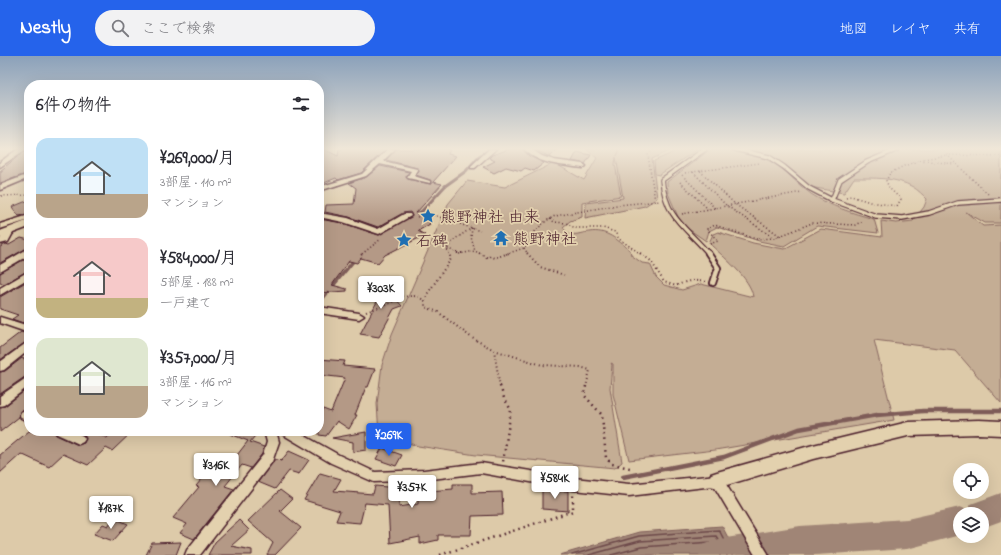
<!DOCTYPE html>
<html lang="ja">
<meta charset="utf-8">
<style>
:root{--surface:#fff;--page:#f2f2f3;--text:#2b2b33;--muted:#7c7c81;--accent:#2563eb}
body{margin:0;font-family:"Indie Flower","Klee One",sans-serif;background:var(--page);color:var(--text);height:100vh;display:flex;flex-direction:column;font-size:15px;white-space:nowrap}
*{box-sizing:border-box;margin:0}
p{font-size:13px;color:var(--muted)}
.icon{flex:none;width:22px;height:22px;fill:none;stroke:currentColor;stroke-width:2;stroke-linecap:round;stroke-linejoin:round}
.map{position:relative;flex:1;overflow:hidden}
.details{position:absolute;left:24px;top:24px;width:300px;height:356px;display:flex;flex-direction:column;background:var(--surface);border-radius:16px;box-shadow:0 4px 16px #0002}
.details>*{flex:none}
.buttons{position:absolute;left:953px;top:407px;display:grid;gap:8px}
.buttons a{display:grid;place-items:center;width:36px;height:36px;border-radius:50%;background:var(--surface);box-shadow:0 4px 16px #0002;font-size:20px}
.price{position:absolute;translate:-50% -34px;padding:0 9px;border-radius:4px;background:#fff;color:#222;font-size:13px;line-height:26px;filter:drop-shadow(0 1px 2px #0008)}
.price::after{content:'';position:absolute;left:50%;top:24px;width:12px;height:9px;margin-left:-6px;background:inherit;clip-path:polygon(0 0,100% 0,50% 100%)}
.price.selected{background:var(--accent);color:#fff}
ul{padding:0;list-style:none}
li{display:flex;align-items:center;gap:12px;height:100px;padding:0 12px}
li span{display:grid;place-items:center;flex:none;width:112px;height:80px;border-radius:12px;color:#555}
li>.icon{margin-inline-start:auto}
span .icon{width:48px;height:48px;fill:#fffc;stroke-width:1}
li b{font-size:17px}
h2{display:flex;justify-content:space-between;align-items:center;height:48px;padding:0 12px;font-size:17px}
header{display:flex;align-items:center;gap:24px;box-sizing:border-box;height:56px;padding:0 20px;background:var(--accent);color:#fff}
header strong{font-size:19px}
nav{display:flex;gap:22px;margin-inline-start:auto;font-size:14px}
.search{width:280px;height:36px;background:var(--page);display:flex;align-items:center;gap:10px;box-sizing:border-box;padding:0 14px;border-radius:22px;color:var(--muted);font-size:15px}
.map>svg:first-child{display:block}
.green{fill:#c4ad94;stroke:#876660}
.water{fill:#a08576;stroke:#7e5c58}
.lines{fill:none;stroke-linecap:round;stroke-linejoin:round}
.shore{stroke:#6c4849;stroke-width:1.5}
.stream-far2{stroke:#7e5c58;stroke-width:3}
.stream-far1{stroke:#7e5c58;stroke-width:3.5}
.stream{stroke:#7e5c58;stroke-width:4.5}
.river{fill:#a08576;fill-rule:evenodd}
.building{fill:#b49986;stroke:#4a1f2b}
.lane-far1-casing{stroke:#4a1f2b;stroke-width:6}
.lane-casing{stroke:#4a1f2b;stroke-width:8}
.street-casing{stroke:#4a1f2b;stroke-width:3}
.secondary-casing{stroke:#4a1f2b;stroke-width:3}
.path-far2{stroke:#4a1f2b;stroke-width:1.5;stroke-dasharray:1 2.5;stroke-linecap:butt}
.path-far1{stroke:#4a1f2b;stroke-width:2;stroke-dasharray:1 3;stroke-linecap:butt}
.path{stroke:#4a1f2b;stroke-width:2.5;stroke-dasharray:1.5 4;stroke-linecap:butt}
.lane-far1{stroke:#e3d1ae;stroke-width:3.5}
.lane{stroke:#e3d1ae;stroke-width:4.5}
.street{fill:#e3d1ae;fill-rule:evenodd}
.secondary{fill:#e3d1ae;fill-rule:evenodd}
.labels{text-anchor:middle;stroke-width:3.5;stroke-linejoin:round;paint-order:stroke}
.poi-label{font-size:16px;fill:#4a1f2b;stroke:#e3d1ae;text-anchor:start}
</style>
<header>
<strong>Nestly</strong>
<div class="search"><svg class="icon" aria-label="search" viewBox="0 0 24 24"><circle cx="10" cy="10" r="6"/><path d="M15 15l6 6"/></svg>ここで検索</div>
<nav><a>地図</a><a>レイヤ</a><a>共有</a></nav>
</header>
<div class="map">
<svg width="1001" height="499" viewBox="0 0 1001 499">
<rect width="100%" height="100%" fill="#ddcaa9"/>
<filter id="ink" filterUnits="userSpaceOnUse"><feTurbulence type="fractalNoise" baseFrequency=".025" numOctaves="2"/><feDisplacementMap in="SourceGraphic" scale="8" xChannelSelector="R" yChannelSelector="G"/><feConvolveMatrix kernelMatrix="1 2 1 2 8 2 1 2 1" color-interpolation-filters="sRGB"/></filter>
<g filter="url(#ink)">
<g class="green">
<path d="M586 93H619L617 100 621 93H673L652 103 657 142 645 150 585 162 586 147 623 142 616 101 615 108 621 140 582 146V161L570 165 563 171 567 177C578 180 578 177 589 176 607 173 617 184 630 194L631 199 642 207 650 208 656 221 664 229 682 234 701 228 753 241C751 222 722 200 709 187L713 178 718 176 753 187 784 193 821 173 882 181 881 165 896 167 913 165 924 151 927 143C923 139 918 134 913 131 896 121 873 122 854 122L844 137 810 131 774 103 739 93H1001V167H985L966 156 983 170 1001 169V347L955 294 874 284 894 364 715 394 629 404 613 338V308L611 307 612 309 610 332 622 406 615 412 476 399 418 390 379 378 377 348 382 309 392 278 448 148 467 125 505 131 554 107 584 124 597 102Z"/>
<polygon points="676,93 698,93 659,119 655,118 654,105 670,98"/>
<path d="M722 94C741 96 761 98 778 110 790 118 799 130 811 138 830 150 852 157 874 163L878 177 817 170 784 190 759 185 717 171 709 175 706 185 681 168 668 137 667 126 708 95Z"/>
</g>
<polygon class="water" points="722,470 737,499 560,499 639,476"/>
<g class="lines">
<g class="shore">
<polyline points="572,499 639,480 719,474 732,499"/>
<polyline points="589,499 640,485 716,480 727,499"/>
<polyline points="611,499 641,491 712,486 720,499"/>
</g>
<polyline class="stream-far2" points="389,174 422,155 445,130 466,115 479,100 489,94"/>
<polyline class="stream-far1" points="319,247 355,203"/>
<polyline class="stream" points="623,421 724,401 799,373 877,359 923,355 1001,355"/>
<polygon class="river" points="1001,437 1001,465 982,472 982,458 960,458 960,479 907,493 816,499 699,499 703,488 714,484 800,470 907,463 960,451 968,454 971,448"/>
</g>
<g class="building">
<polygon points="27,93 29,93 29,117 0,127 0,117 3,115 0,115"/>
<polygon points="319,93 324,93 338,100 339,93 386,93 361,117 338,124 336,122 319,129"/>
<polygon points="396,93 450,93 448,98 456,100 433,126 442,128 416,157 431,165 429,167 430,168 418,175 425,179 385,199 378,207 361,202 357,207 349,205 332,229 347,233 347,235 319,237 319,163 343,167 379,179 412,160 410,156 403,157 378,171 349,161 325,156 326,149 354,148 356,132 349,127 366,121 380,110 409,116 406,121 408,123 431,128 430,124 416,119 419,114 417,112 386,104"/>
<polygon points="509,93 523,93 529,100 544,107 534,115 525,112 521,115 506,111 494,117 483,111 495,105 489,102 492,99"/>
<polygon points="534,93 558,93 550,101"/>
<polygon points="577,96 591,99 585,108 572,105"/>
<polygon points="29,144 29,158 19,160 12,151"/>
<polygon points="21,182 29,184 29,191 0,207 0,191 6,188 9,189"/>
<polygon points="23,204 29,206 29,214 4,228 0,226 0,217"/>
<polygon points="29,224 29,263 23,267 12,263 18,259 0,253 0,241"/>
<polygon points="386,227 397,227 395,242 402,250 394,253 379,281 360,278 380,240 370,240 372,231 385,231"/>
<polygon points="21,276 29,279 29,284 0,304 0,292"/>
<polygon points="22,302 29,305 29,318 0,338 0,316 5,315"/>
<polygon points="319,303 345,305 343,310 375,313 368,331 366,331 355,359 357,359 349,373 337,365 326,380 319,379 319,358 323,353 331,356 345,322 319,319"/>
<polygon points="23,336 29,339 29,351 20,355 19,361 0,376 0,351 5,350"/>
<polygon points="29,375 54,375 56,379 78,389 84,387 86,382 84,379 76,375 91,375 107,382 114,375 133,375 112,395 106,392 88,409 63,398 49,411 21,398 0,417 0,399"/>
<polygon points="223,375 259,375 250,386 264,391 262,398 251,412 242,409 225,430 234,433 194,483 180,477 187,468 173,462 199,431 196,430 219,403 230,408 248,385"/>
<polygon points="366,376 366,394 353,396 353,386 332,382"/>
<polygon points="382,392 402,399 396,410 376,403"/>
<polygon points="289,395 309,404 299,418 289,415 275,433 258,426 275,403 281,405"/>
<polygon points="320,417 341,423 334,435 373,438 375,430 400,432 399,451 418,448 418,436 453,433 453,428 472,428 472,437 502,436 503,459 472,460 471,479 438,479 438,484 420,488 420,481 390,487 388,449 365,447 360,467 336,465 340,455 304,444"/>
<polygon points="280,434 292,443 280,455 301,472 275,499 267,499 273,487 248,465"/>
<polygon points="542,434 568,435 568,455 542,453"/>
<polygon points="114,462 128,468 113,485 94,478 103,468 108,470"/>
<polygon points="239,464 249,474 231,490 252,494 252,499 208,499 215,486"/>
<polygon points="181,486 176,499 146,499 152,487"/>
</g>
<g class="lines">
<defs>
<g id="lane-far1">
<path d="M705 93 662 124C666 163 686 171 709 198"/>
<polyline points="735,93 769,101 784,111 809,132 832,144 876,160 902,162 929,157 958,147 1001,144"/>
<polyline points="832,144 840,124 867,106 898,93"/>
</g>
<polyline id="lane" points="708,197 718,212 713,227"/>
<g id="street">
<polygon points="18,93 26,93 0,111 0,106"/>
<polygon points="388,93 395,93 383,105 417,113 418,114 414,120 430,125 430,127 408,122 407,121 411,115 380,108 366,120 319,135 319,131 362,118"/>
<polygon points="489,93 496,93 475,112 471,112 471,110"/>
<path d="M524 93H531L542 100 554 104 583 108 586 110 583 112C563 109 539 109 524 93Z"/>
<polygon points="29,118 29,122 0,134 0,129"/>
<polygon points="319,157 348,162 378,173 404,158 410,158 411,160 379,178 343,166 319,161"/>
<polygon points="29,159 29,164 0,173 0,168"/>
<polygon points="7,173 13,173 14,175 8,186 0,188 0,183"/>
<polygon points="29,192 29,199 0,216 0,209"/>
<polygon points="29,215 29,222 0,239 0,232"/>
<polygon points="319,251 359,257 364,260 359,263 319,257"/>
<polygon points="0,261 29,270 29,277 0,267"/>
<polygon points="29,285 29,294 4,314 0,315 0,306"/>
<polygon points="29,320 29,330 4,349 0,350 0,340"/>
<polygon points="29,352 29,366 21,362 20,359 21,356"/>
<polygon points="55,375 73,375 83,380 85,383 83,386 79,388 57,378"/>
<polygon points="264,375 276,375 279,386 272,406 200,499 185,499 187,494 263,399 267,386"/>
<polygon points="280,375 296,375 339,399 375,416 424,414 481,407 574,422 629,428 717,419 721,420 769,499 755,499 714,430 629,440 574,434 481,417 424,424 374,426 331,407 282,378"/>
</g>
<g id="secondary">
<polygon points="29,164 29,171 0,182 0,175"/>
<polygon points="979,364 1001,365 1001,379 979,378 908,380 813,403 717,432 711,430 708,424 711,418 717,416 813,389 908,366"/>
</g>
</defs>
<use href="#lane-far1" class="lane-far1-casing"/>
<use href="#lane" class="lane-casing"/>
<use href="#street" class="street-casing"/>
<use href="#secondary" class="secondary-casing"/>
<g class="path-far2">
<polyline points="653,93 648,99 655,145"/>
<polyline points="920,104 955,108"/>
<polyline points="700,115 735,148 780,180"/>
<polyline points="693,116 727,150 774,182"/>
<polyline points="685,117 760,107"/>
<polyline points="682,119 715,152"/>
<polyline points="680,126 708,153"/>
<polyline points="988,138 947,99 1001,100"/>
<polyline points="1,140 29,139"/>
<polyline points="846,141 851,140 870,146 897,150 901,143 890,133 886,125 890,117 904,110 924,103 947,99"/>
<polyline points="682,158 802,136"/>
<polyline points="417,161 428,157 480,175"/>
<polyline points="550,163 554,166 566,167 575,172 603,172 615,176 619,183 641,198"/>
<polyline points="472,172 471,181 475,195"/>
<polyline points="710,188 718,185 707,173 715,169 756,183 775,182 812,167 855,169 861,166 862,163"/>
<polyline points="447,192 455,183 472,172"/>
<polyline points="524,192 528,198"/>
<polyline points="362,198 381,183"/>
<polyline points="449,198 447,192 459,198"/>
<polyline points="459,198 475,195 481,198"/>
<polyline points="506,198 524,192 529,187 536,174 546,165 555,160 617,149 660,145"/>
</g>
<g class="path-far1">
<polyline points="457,197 464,197"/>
<polyline points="479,197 488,202 490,200 494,202 509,197"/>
<polyline points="527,197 540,211 564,219"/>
<path d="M640 197 651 205 664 226 676 230C687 224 694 224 706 226"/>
<polyline points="361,199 364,197"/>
<polyline points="425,245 428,237 451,203 449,197"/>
<polyline points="366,256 391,247 397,241 417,240 425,245 425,251 438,256 472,282 494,294 500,331"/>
<polyline points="494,294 542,309 580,311 590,314 586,331"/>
</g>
<g class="path">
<polyline points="500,330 504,342 511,354 503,406"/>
<polyline points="586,330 584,339 602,359 606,402 612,408 630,412"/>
<polyline points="440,499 573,455 573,439"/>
</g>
<use href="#lane-far1" class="lane-far1"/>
<use href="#lane" class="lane"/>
<use href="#street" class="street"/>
<use href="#secondary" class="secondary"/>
</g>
</g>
<linearGradient id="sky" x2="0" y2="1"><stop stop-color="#8ba1ba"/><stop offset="0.57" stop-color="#f0e7d8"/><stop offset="1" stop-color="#f0e7d8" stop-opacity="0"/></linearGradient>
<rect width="1001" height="163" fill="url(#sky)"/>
<defs>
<symbol id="sight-bare" viewBox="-9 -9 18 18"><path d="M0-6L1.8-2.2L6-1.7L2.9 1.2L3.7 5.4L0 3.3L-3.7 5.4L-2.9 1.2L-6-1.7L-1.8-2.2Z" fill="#1f6fb2" stroke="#e3d1ae" stroke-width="2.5" paint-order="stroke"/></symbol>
<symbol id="temple-bare" viewBox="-9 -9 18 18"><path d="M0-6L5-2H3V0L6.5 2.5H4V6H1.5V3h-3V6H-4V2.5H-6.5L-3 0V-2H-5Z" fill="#1f6fb2" stroke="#e3d1ae" stroke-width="2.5" paint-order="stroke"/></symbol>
</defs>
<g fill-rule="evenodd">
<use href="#sight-bare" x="417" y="149" width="22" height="22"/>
<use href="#temple-bare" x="490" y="171" width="22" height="22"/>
<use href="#sight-bare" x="393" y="173" width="22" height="22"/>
</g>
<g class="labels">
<g class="poi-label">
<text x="440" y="166">熊野神社 由来</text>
<text x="513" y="188">熊野神社</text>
<text x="416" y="190">石碑</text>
</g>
</g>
</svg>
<div class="buttons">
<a><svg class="icon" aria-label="locate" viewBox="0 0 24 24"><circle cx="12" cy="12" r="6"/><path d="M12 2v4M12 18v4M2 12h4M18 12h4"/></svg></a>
<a><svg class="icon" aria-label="layers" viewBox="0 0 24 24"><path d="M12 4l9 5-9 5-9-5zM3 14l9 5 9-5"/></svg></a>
</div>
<b class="price" style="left:381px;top:254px">¥303K</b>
<b class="price selected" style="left:389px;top:401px">¥269K</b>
<b class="price" style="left:216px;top:431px">¥316K</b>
<b class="price" style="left:555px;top:444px">¥584K</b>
<b class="price" style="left:412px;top:453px">¥357K</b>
<b class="price" style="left:111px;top:474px">¥187K</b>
<section class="details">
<h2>6件の物件<svg class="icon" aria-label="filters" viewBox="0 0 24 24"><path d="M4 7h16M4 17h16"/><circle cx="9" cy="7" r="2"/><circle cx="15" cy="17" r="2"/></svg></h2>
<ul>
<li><span style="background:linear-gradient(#bfe0f5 70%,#b9a48a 0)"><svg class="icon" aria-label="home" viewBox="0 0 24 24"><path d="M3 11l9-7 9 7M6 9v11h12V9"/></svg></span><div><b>¥269,000/月</b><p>3部屋 · 110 m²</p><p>マンション</p></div></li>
<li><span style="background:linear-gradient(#f6c9c9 75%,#c2b280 0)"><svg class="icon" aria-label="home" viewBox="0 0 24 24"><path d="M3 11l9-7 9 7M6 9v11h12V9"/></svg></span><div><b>¥584,000/月</b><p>5部屋 · 188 m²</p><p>一戸建て</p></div></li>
<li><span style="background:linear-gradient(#dfe7d0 60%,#b9a48a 0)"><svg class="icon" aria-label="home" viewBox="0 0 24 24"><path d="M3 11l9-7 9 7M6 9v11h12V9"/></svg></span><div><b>¥357,000/月</b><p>3部屋 · 116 m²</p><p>マンション</p></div></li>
</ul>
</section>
</div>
